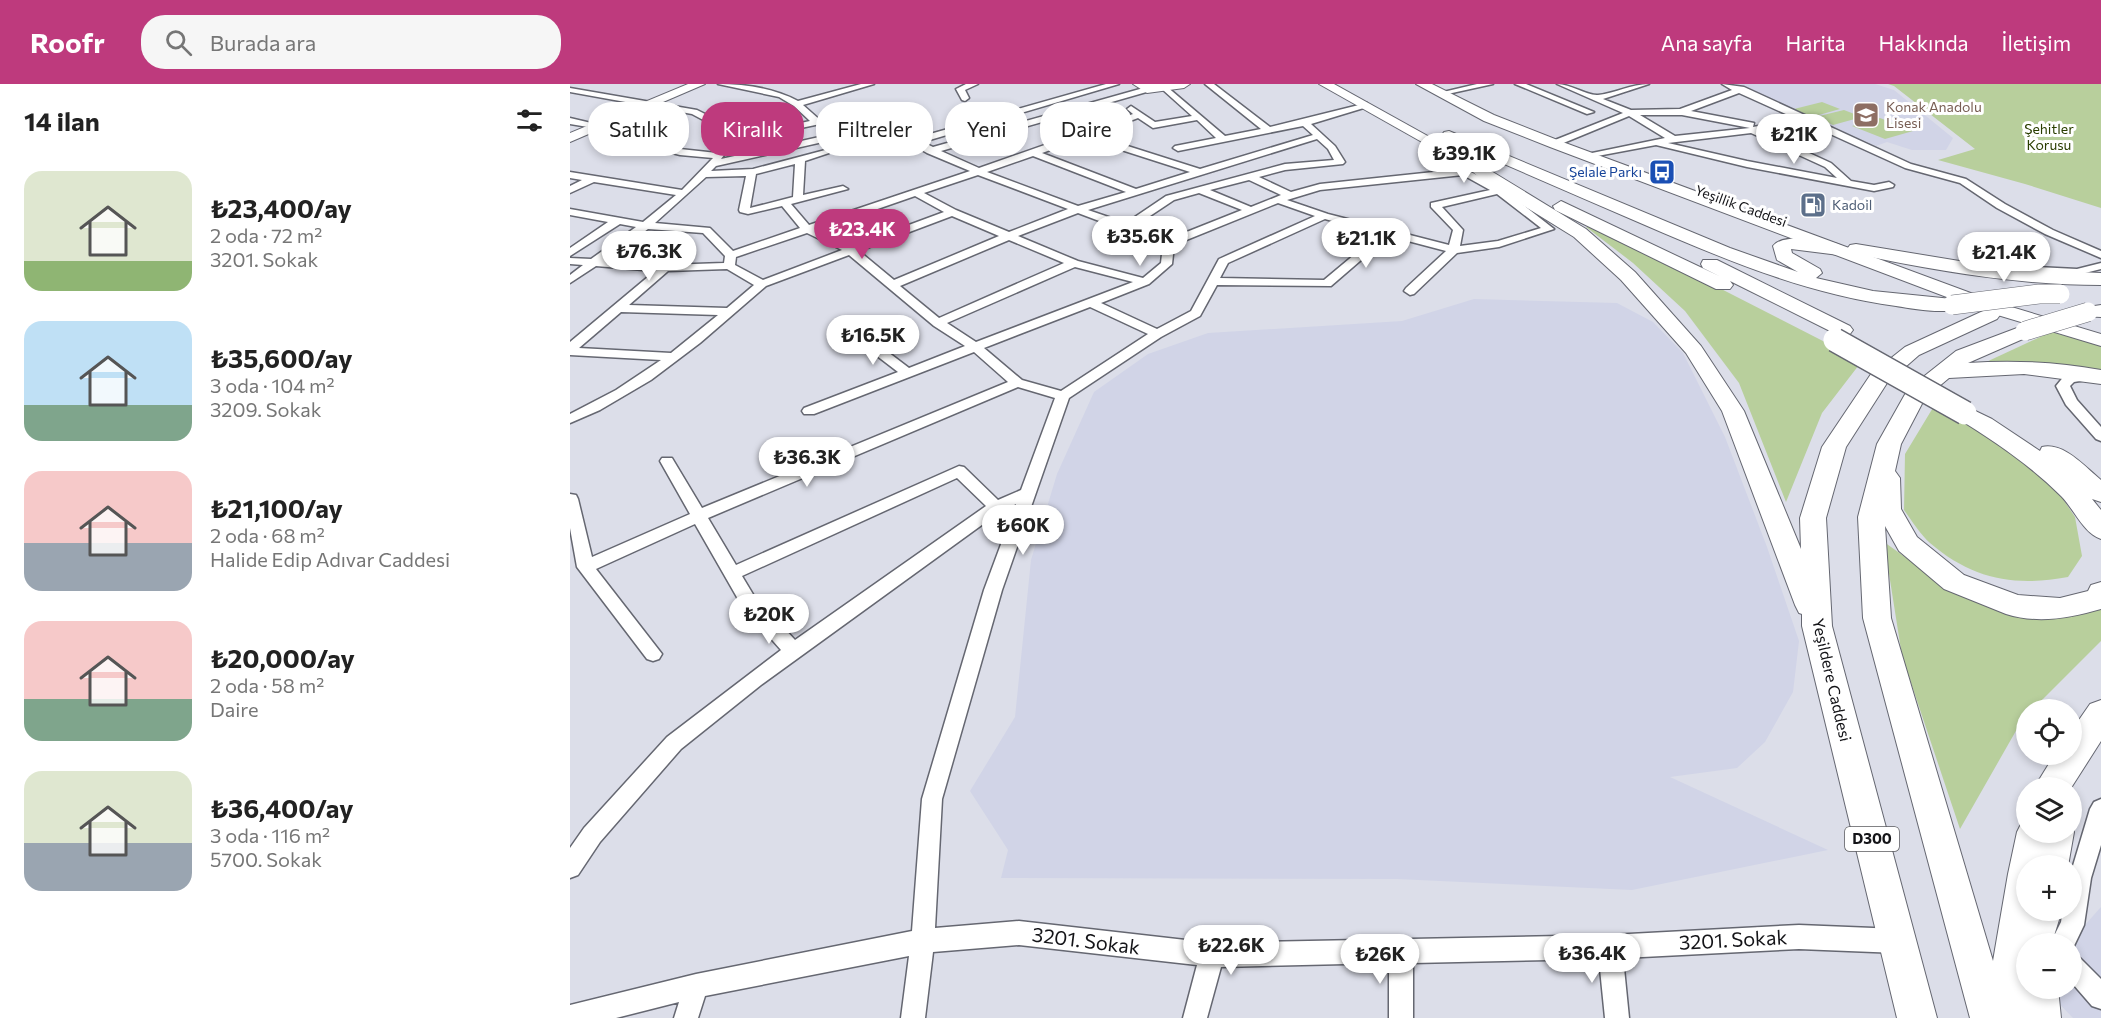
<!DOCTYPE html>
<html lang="tr">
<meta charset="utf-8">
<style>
:root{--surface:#fff;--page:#f6f6f6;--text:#222;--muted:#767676;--accent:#be3a7d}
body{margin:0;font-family:Commissioner,sans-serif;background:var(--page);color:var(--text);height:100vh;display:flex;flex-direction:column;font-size:22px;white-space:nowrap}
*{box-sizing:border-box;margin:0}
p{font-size:20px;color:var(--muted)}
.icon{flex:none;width:33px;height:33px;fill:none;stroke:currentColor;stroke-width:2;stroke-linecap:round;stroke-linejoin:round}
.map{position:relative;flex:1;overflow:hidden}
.panel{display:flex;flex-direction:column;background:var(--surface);width:570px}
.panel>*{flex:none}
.hud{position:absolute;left:18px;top:18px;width:570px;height:54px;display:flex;gap:12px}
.controls{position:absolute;left:1446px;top:615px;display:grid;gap:12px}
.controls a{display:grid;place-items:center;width:66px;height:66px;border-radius:50%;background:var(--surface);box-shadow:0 3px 9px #0003;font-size:30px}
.price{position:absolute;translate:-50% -51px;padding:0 14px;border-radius:21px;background:#fff;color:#222;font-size:20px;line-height:39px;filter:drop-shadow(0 2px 3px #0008)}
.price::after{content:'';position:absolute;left:50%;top:36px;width:18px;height:14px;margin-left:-9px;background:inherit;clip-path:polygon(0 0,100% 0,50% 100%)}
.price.active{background:var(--accent);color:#fff}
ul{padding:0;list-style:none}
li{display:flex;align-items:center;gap:18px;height:150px;padding:0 24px}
li span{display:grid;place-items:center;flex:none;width:168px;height:120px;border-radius:18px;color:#555}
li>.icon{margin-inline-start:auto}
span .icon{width:72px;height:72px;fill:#fffc;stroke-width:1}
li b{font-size:26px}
h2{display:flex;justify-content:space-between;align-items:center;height:72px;padding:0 24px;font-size:26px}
.chip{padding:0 21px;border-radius:24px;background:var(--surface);box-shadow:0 3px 9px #0003;font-size:21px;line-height:54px}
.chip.active{background:var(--accent);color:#fff}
header{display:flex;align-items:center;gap:36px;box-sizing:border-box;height:84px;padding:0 30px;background:var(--accent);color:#fff}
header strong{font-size:28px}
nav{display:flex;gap:33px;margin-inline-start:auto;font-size:21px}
.search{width:420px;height:54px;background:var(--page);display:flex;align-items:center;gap:15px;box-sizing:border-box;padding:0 21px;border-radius:24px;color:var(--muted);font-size:22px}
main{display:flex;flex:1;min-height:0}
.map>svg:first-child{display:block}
.built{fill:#d1d4e7}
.green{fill:#b8cf9c}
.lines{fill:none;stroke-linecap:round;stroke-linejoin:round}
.minor-casing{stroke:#656771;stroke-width:3}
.secondary-casing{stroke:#656771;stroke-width:2}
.primary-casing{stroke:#656771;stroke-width:2}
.trunk-casing{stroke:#656771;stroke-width:2}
.minor{fill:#fff;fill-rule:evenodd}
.secondary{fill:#fff;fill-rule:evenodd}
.primary{fill:#fff;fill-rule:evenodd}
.trunk{fill:#fff;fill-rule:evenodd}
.trunk-bridge-far1-casing{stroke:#656771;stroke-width:20;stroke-linecap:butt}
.trunk-bridge-casing{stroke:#656771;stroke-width:26;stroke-linecap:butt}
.trunk-bridge-far1{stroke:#fff;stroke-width:19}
.trunk-bridge{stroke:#fff;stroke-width:23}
.labels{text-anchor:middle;stroke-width:6;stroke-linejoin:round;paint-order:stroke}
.far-education-label{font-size:14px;fill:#785e54;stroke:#fff;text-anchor:start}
.far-park-label{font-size:14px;fill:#2a3e00;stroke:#fff}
.far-transit-label{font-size:14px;fill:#164399;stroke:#fff;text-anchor:end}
.far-service-label{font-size:14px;fill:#4e5e75;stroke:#fff;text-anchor:start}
.far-street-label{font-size:14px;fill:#141418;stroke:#fff}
.shield{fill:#fff;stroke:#5a5a5d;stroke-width:1.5}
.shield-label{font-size:15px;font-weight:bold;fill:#141418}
.street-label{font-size:16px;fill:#141418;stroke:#fff}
.near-street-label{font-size:20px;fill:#141418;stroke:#fff}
</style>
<header>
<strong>Roofr</strong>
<div class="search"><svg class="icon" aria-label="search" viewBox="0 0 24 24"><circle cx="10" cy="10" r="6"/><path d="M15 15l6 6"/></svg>Burada ara</div>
<nav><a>Ana sayfa</a><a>Harita</a><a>Hakkında</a><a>İletişim</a></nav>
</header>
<main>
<section class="panel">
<h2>14 ilan<svg class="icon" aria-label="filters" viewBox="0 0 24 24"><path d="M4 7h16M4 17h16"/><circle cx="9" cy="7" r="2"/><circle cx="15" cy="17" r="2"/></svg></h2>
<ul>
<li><span style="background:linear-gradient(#dfe7d0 75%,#8fb573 0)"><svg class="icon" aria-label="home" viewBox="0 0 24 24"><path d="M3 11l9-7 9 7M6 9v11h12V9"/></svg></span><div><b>₺23,400/ay</b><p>2 oda · 72 m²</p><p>3201. Sokak</p></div></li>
<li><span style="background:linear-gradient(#bfe0f5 70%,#7fa58c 0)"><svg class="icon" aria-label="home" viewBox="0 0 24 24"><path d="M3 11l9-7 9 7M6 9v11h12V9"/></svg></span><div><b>₺35,600/ay</b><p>3 oda · 104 m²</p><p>3209. Sokak</p></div></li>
<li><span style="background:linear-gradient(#f6c9c9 60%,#9aa5b1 0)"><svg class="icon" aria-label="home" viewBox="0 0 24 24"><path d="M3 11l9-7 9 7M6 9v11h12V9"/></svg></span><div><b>₺21,100/ay</b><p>2 oda · 68 m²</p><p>Halide Edip Adıvar Caddesi</p></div></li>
<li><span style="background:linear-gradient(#f6c9c9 65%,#7fa58c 0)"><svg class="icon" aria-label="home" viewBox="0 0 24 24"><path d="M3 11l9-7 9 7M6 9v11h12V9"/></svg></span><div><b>₺20,000/ay</b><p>2 oda · 58 m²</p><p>Daire</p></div></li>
<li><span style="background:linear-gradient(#dfe7d0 60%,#9aa5b1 0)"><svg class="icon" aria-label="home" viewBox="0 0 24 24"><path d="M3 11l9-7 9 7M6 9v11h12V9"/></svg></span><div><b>₺36,400/ay</b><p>3 oda · 116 m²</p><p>5700. Sokak</p></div></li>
</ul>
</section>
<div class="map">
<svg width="1531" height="934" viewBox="0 0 1531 934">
<rect width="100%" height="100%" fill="#dcdee9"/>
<g class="built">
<polygon points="1165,0 1305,0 1324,6 1383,54 1376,66 1342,66 1317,58 1306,62"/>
<polygon points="904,215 1047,219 1083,238 1113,269 1155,353 1197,463 1229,557 1223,608 1195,658 1167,684 1100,693 1258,766 1062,806 827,795 431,794 438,766 400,707 445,633 461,476 487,390 524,308 578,270 638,249 832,237"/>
<polygon points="1531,823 1531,934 1503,934 1475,905 1502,904 1502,860 1499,859"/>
</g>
<g class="green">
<polygon points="1318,0 1531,0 1531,124 1455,100 1368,76 1405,65 1324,2"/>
<polygon points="1252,18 1270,25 1242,33 1224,25"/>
<polygon points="1274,26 1292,33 1263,41 1245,33"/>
<polygon points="1310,34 1343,47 1315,55 1282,42"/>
<polygon points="1026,141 1292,277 1252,329 1216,418 1169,299 1115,227 1063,179 1016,143"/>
<polygon points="1481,248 1531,261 1531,291 1414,279"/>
<path d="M1364 322 1393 333 1479 394 1505 433 1512 472 1498 493C1444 503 1402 495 1360 459 1350 450 1342 437 1334 426L1335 370Z"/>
<polygon points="1314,458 1366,495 1441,525 1531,520 1531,557 1463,625 1456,626 1456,632 1451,638 1390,745 1332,572"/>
</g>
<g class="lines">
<defs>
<g id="minor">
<path d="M148 0C175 0 204 4 228 17L291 0H304L233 21 250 36V40L164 58 151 75 303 41 306 42V46L146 82 141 87 183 85 259 65V69L235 77 233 111 273 102 278 105 221 120 239 141 400 87 357 69 322 49V45L325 44 346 54 536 0H549L353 58 363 63 577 3 581 5 580 7 371 67 409 84 563 30 557 25 561 22 585 38 622 32 593 6 592 4 596 2 655 52 691 45 635 0H644L700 43 797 19V23L741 40 765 62 775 78 773 80 715 86 689 93 721 108 750 100 892 85 903 78 908 81 901 88 933 105 984 145 929 163 887 169 844 210 840 211 834 207 836 204 876 167 819 152 761 202 647 201 630 232 591 253 499 314 432 506 372 715 365 844 449 837 642 859 1040 851 1229 841 1328 845 1336 849 1340 857 1336 865 1328 869 1229 865 1053 874 1059 934H1035L1029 875 843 879V934H819V879L651 883 637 934H613L627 881 449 861 363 868 355 934H331L339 872 135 912 128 934H104L109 918 46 934H0V921L126 890 342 847 352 715 414 506 446 420 440 423 442 427 440 431 434 433 427 430 191 601 111 665 30 758 8 791 0 794V764L14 744 97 653 211 566 172 522 125 440 26 485 92 570 89 575 83 577 77 575 7 483 0 444V410L6 411 8 415 22 473 120 430 90 377 92 374H102L132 424 438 298 404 268 244 330H234L232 327 234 324 328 288 281 252 279 249 281 246H289L339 284 395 262 364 242 279 171 196 202 130 259 81 296 30 326 0 339V330L46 306 91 276 0 271V258L85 187 26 182 0 199V191L13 181 0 180V174L21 175 66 143 50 140 0 172V164L38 138 0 131V125L73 138 106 111 24 98 0 109V102L12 96 0 94V88L112 106 143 74 110 71 15 47 19 44 110 65 147 69 156 56 152 46 122 30 0 8V4L127 26 159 42 164 53 240 37 224 22 209 13ZM568 34 583 44 627 36 646 54 605 62 603 64 608 67 733 42 743 51 630 85 523 51ZM514 54 620 88 566 105 472 69ZM747 55 758 65 764 76 715 80 596 112 556 139 518 126ZM463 72 556 108 508 122 417 88ZM225 80 223 113 180 124 186 90ZM408 91 498 125 439 148 386 126 354 109ZM893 91 920 106 861 119V123L883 146 879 161 758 130 717 116 750 106ZM176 92 169 126 170 128 178 130 212 122 230 144 163 167 140 144 85 139 136 93ZM679 96 711 111 681 123 640 106ZM629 109 672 126 599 155 565 142 604 116ZM927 110 971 144 928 157 890 162 893 146 872 123ZM345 112 374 128 282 162 247 146ZM708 119 745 132 649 175 621 227 587 245 531 219 579 200 602 180 604 161ZM508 129 593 161 591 179 573 194 508 177 448 152ZM382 132 429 152 324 196 289 167ZM755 135 809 150 754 196 650 194 658 179ZM78 145 133 149 155 172 154 179 95 181 35 176ZM237 149 272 166 193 196 165 181 166 173ZM439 156 494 179 369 234 330 202ZM505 183 563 198 406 258 377 239ZM157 185 184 201 157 224 59 221 98 187ZM520 223 578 250 491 307 452 296 414 264ZM51 228 148 231 101 269 9 264ZM448 303 485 314 451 406 428 416 394 383 389 382 166 481 138 434ZM387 394 416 422 225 556 184 512 172 492Z"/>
<polygon points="396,0 408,0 395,6 399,14 395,17 392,16 386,5"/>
<polygon points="907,0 923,0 873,11 869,9"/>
<polygon points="945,0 956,0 1024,28 1017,30"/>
<path d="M987 0C1001 0 1017 12 1028 11 1046 9 1061 0 1079 0L1033 15 1061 26 1110 25 1162 6 1152 0 1174 3 1341 80 1396 95 1435 120 1483 146 1531 167V174L1475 150 1427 124 1390 99 1335 84 1236 39 1191 47 1261 79 1281 97 1304 101 1319 98 1324 101 1323 103 1304 107 1177 83 1086 61 1022 73V69L1095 54 1059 32 991 60H985V56L1053 29ZM1169 9 1227 35 1183 43 1184 39 1121 27ZM1112 31 1180 44 1105 52 1070 31ZM1181 49 1255 83 1267 94 1177 77 1098 59Z"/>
<polygon points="0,34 34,42 30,45 0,40"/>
<polygon points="1531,179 1531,185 1507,191 1410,186 1404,183 1410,180 1507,185"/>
<polygon points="1517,288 1522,289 1524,292 1522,295 1504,298 1500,302 1507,316 1531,343 1531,357 1526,355 1496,321 1486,302 1495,291"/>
<polygon points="1531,715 1531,761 1521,794 1514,841 1502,866 1502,860 1480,860 1491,838 1493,826 1502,826 1502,785 1520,725 1524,718"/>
<polygon points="1502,870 1510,874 1531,895 1531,925 1522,922 1502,899"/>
</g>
<polygon id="secondary" points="563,0 620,0 614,4 577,9"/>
<g id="primary">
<polygon points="118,0 135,0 0,58 0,49"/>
<polygon points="749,0 764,0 910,81 903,85 898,84"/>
<polygon points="846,0 862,0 924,31 990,57 1425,218 1531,250 1531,262 1411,226 980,63 914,37"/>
<polygon points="1456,891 1456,904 1488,904 1491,934 1453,934 1450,904"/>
</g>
<g id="trunk">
<path d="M879 47 1160 164 1228 188 1207 176 1203 162C1213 148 1266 155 1277 165L1280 161 1286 160 1438 185 1531 189V201C1448 201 1367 187 1286 170L1278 166 1275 170 1269 171 1221 165 1222 169 1250 185 1252 189 1246 194 1303 207 1382 215 1389 217 1392 221 1389 225C1370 230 1345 225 1326 222 1237 210 1156 176 1075 141 1008 112 941 83 874 54L872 51 874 48Z"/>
<polygon points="903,76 1016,145 1065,188 1131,262 1174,327 1231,465 1230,434 1252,363 1301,290 1335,263 1413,227 1427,227 1430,231 1427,235 1349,271 1317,299 1276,363 1256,434 1262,542 1367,934 1327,934 1232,542 1232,530 1229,529 1225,521 1152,327 1116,269 1051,196 1004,153 912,96 895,81"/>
<polygon points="991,117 1149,192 1133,184 1131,180 1133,176 1147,176 1280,242 1283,246 1280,250 1273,252 1266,250 1160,197 1163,201 1160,205 1146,205 985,126 983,122"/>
<polygon points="1531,221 1531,233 1511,232 1508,228 1511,224"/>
<path d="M1455 241 1462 243 1465 247 1462 251 1398 279C1443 276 1487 278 1531 286V300L1454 290 1379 294 1355 314 1331 360 1325 387 1330 394 1331 425 1347 453 1394 491 1448 511 1490 514 1518 507 1521 501 1531 498V525C1500 534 1468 540 1436 530L1374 505 1329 467 1315 442 1321 534 1423 877 1438 790 1447 748 1453 736 1456 735V748H1502V743L1504 748 1498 782H1456V826H1492L1483 855 1474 860H1456V904H1462V934H1400L1293 534 1288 433 1307 360 1338 305 1386 267Z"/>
<path d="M1395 322 1422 335 1470 367 1472 363C1494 358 1515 383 1531 396V418L1522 415 1531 426V455C1514 450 1504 425 1491 412 1460 381 1424 357 1387 334L1384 329 1387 324Z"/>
<polygon points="1531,616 1531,657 1501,704 1464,704 1485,670 1502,670 1502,646 1520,620"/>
</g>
</defs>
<use href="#minor" class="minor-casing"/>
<use href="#secondary" class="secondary-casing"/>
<use href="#primary" class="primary-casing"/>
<use href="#trunk" class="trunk-casing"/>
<use href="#minor" class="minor"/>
<use href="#secondary" class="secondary"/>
<use href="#primary" class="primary"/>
<use href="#trunk" class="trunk"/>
<defs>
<g id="trunk-bridge-far1">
<polyline points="1382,221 1469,210 1490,210"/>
<polyline points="1455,247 1518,228"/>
</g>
<polyline id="trunk-bridge" points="1265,256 1395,329"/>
</defs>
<use href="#trunk-bridge-far1" class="trunk-bridge-far1-casing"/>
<use href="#trunk-bridge" class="trunk-bridge-casing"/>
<use href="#trunk-bridge-far1" class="trunk-bridge-far1"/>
<use href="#trunk-bridge" class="trunk-bridge"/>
</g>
<defs>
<symbol id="school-square" viewBox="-11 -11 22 22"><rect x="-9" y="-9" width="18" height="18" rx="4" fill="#8d6e63" stroke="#fff"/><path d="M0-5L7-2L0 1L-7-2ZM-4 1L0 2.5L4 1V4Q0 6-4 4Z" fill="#fff"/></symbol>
<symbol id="bus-square" viewBox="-11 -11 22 22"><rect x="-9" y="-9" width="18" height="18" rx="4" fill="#1a4fb4" stroke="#fff"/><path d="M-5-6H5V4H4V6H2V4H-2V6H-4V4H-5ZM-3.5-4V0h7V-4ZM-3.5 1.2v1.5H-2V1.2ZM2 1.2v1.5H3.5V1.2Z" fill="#fff"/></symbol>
<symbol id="fuel-square" viewBox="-11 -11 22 22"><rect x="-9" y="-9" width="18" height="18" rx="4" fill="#5c6f8a" stroke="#fff"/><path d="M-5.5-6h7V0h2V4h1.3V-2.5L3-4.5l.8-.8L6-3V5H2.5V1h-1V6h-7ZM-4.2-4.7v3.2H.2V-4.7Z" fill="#fff"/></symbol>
</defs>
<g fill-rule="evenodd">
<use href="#school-square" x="1281" y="16" width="30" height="30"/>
<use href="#bus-square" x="1077" y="73" width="30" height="30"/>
<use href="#fuel-square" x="1228" y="106" width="30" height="30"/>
</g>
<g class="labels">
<g class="far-education-label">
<text x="1316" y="28">Konak Anadolu<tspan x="1316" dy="16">Lisesi</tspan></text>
</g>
<g class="far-park-label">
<text x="1479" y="50">Şehitler<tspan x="1479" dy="16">Korusu</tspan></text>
</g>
<g class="far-transit-label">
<text x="1072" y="93">Şelale Parkı</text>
</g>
<g class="far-service-label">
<text x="1262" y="126">Kadoil</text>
</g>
<g class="far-street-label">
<text transform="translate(1171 122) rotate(20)" y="5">Yeşillik Caddesi</text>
</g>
<rect class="shield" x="1275" y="743" width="54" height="24" rx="4.5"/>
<g class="shield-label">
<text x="1302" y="760">D300</text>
</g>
<g class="street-label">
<text transform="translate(1262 596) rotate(77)" y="6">Yeşildere Caddesi</text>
</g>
<g class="near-street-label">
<text transform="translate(1163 856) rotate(-3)" y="7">3201. Sokak</text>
<text transform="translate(516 857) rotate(7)" y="7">3201. Sokak</text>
</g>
</g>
</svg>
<div class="controls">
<a><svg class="icon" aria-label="locate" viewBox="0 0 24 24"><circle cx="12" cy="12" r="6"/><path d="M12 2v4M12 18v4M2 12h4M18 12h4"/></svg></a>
<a><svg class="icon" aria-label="layers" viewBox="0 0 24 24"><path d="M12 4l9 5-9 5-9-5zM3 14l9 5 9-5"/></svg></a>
<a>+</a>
<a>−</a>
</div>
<b class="price" style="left:1224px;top:81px">₺21K</b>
<b class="price" style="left:894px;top:100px">₺39.1K</b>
<b class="price active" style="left:292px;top:176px">₺23.4K</b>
<b class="price" style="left:570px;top:183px">₺35.6K</b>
<b class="price" style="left:796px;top:185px">₺21.1K</b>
<b class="price" style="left:79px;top:198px">₺76.3K</b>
<b class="price" style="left:1434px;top:199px">₺21.4K</b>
<b class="price" style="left:303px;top:282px">₺16.5K</b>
<b class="price" style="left:237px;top:404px">₺36.3K</b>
<b class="price" style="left:453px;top:472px">₺60K</b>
<b class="price" style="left:199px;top:561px">₺20K</b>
<b class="price" style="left:661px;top:892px">₺22.6K</b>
<b class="price" style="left:1022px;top:900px">₺36.4K</b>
<b class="price" style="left:810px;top:901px">₺26K</b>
<div class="hud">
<a class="chip">Satılık</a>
<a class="chip active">Kiralık</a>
<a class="chip">Filtreler</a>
<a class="chip">Yeni</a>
<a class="chip">Daire</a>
</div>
</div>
</main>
